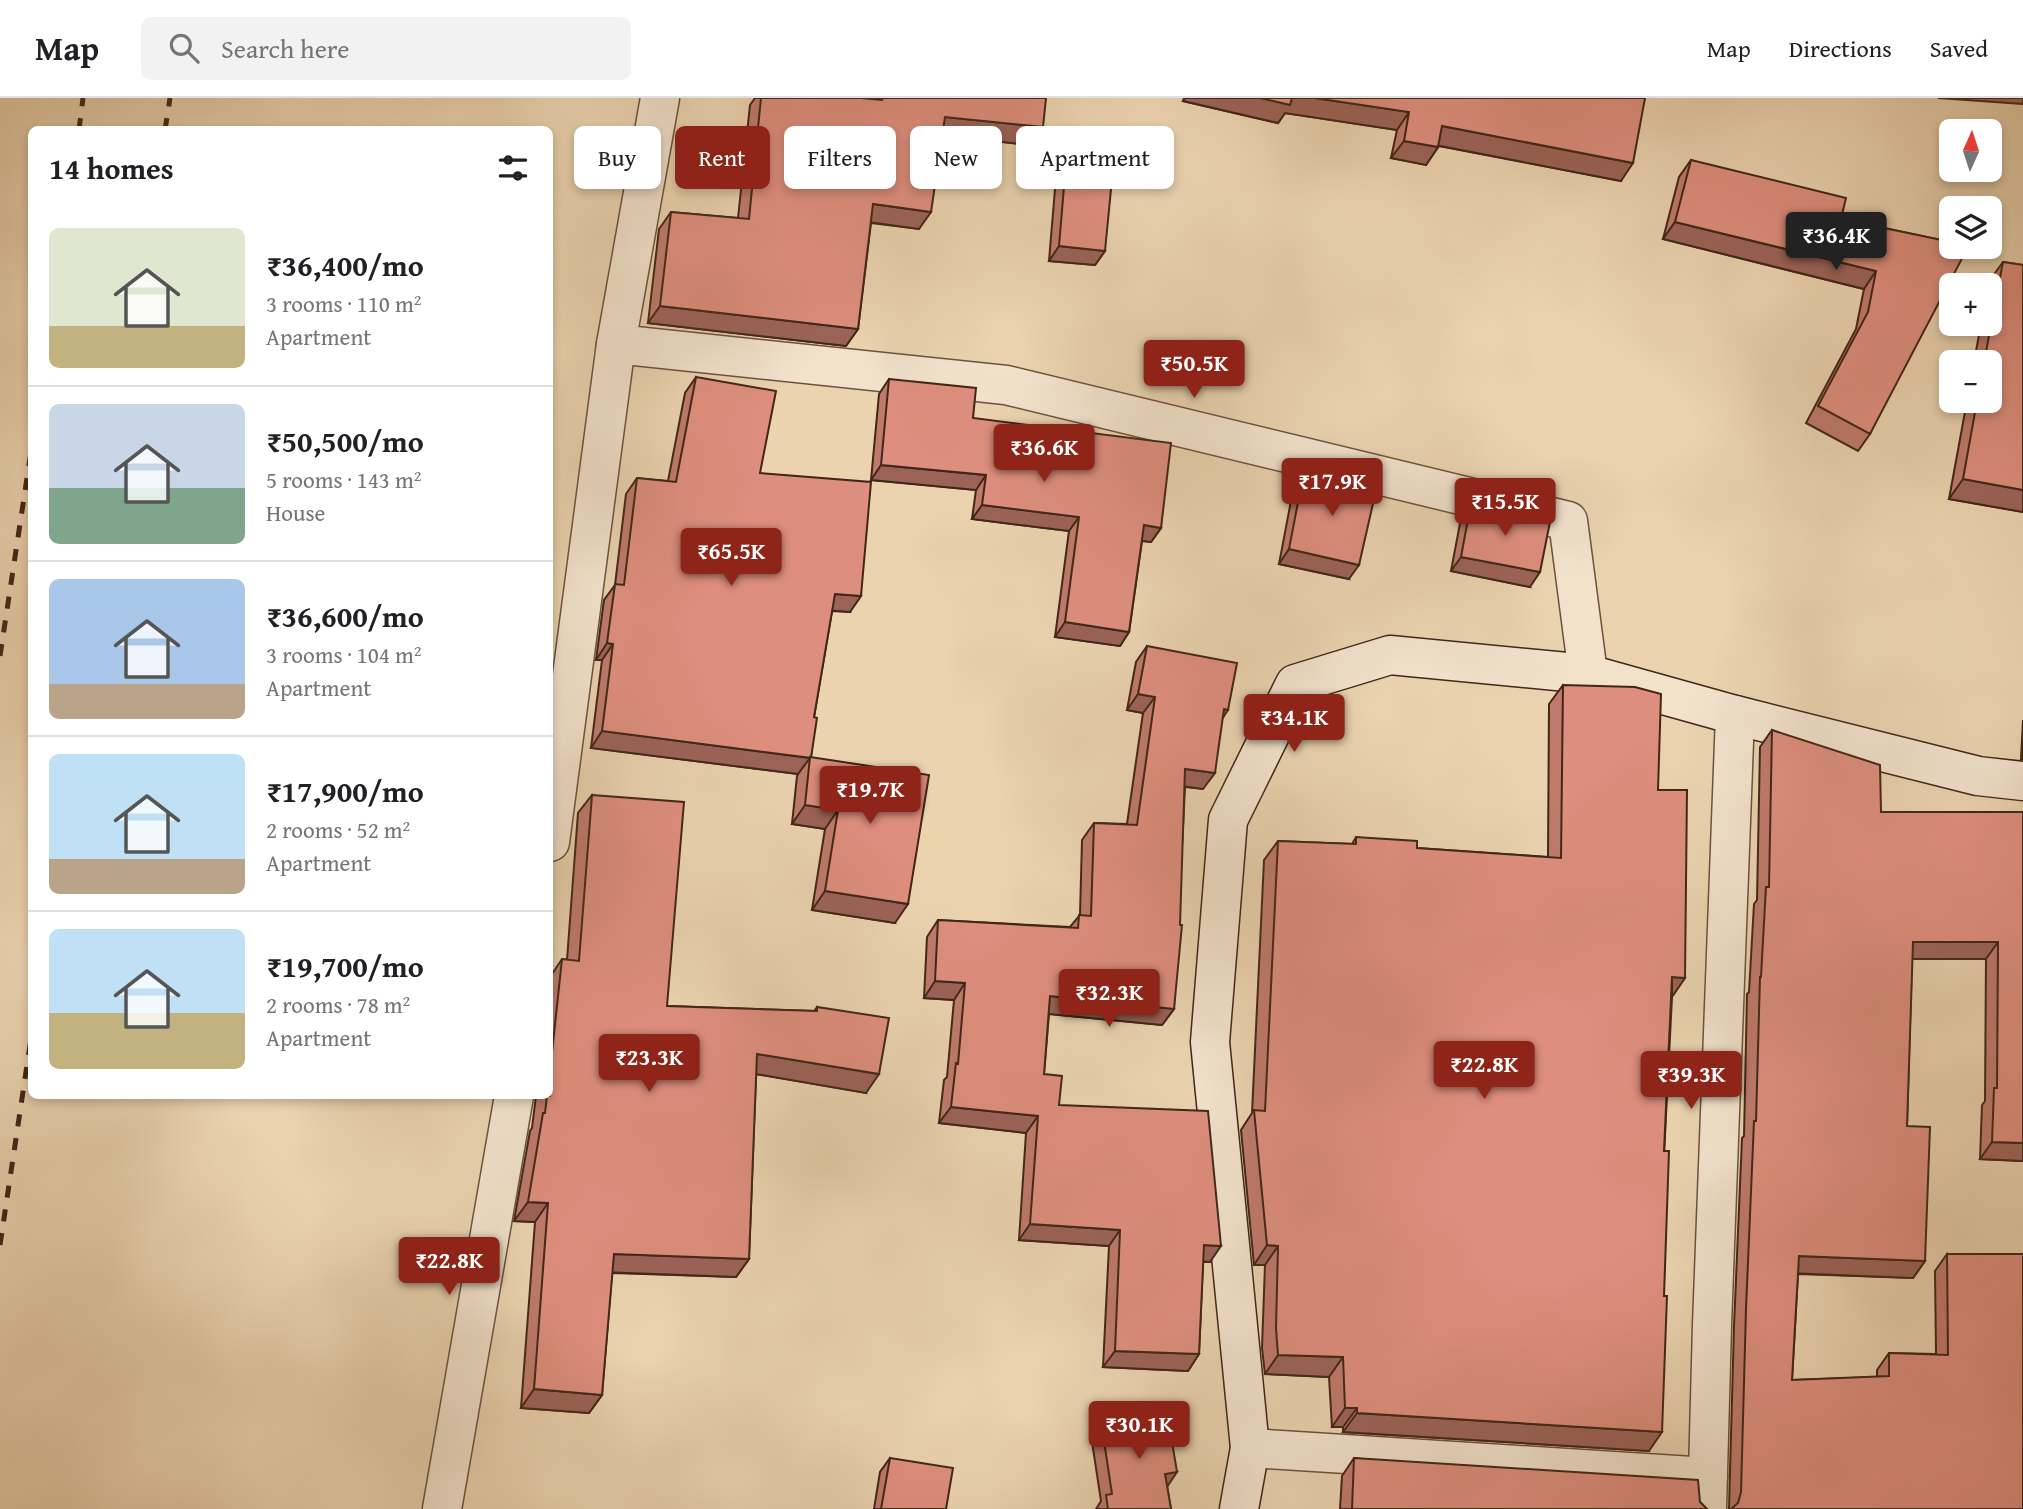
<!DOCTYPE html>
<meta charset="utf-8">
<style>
:root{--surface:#fff;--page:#f2f2f2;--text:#202124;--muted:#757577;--line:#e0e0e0;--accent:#8f2418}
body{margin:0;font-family:"Gentium Book Plus",serif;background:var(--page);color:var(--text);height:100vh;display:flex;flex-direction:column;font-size:26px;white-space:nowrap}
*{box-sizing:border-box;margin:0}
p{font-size:23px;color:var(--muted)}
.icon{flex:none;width:38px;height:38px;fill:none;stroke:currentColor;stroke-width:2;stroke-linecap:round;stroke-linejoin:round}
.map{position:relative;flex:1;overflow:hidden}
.side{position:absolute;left:28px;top:28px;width:525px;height:973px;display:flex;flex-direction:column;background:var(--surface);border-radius:10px;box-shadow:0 4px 10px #0003}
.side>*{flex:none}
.top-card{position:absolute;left:574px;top:28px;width:665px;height:63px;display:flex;gap:14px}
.needle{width:46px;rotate:3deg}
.buttons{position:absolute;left:1939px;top:21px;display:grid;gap:14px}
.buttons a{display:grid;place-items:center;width:63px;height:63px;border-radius:10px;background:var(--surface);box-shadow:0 4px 10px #0003;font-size:35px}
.price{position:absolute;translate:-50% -60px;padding:0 16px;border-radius:7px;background:var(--accent);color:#fff;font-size:23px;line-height:46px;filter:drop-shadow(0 2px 4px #0008)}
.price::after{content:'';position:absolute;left:50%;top:42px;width:21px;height:16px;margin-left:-10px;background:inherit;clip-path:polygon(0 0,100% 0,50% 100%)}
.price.selected{background:#222;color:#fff}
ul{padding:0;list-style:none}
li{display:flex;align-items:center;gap:21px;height:175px;padding:0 21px}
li+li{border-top:2px solid var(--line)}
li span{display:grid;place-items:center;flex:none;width:196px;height:140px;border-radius:10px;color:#555}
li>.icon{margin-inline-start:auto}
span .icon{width:84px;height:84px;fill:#fffc;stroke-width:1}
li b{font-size:30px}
h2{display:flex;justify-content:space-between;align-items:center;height:84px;padding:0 21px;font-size:30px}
.chip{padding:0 24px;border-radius:10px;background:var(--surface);box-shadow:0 4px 10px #0003;font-size:24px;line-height:63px}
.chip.selected{background:var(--accent);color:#fff}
header{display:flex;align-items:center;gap:42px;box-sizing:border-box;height:98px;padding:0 35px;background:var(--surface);border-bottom:2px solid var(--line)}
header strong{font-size:33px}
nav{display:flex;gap:38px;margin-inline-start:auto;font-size:24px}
.search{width:490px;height:63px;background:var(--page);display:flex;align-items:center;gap:18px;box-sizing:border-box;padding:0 24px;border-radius:10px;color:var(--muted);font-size:26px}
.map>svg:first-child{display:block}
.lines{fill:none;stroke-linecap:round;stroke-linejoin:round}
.street-casing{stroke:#6c513e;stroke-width:41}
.secondary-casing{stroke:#422618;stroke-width:41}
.street{stroke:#f2e2cc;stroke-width:38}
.secondary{stroke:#f2e2cc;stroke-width:38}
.rail{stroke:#422618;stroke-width:5;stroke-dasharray:12 12;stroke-linecap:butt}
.wall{fill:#bf7a6c;stroke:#422618;stroke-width:2}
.shaded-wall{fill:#9b6358;stroke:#422618;stroke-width:2}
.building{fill:#de8e7e;stroke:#422618;stroke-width:2}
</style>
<header>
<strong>Map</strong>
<div class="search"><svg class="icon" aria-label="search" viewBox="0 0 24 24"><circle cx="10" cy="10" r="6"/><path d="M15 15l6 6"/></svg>Search here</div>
<nav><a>Map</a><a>Directions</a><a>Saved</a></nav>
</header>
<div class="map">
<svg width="2023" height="1411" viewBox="0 0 2023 1411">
<rect width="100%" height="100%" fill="#ebd3b0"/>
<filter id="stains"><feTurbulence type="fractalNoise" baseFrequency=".00286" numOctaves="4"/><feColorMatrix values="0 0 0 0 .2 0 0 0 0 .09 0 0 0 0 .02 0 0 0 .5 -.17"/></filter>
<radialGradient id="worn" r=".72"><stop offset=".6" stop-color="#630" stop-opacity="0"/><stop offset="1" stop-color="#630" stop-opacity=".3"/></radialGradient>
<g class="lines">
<defs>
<g id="street">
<polyline points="616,246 1006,287 1568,423 1588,576"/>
<polyline points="550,744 616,246 660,0"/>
<polyline points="1250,1350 1708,1379"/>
<polyline points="442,1411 514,998"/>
<polyline points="1707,1411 1712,1227 1735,617"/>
</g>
<polyline id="secondary" points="1239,1411 1250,1350 1210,944 1228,722 1295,586 1390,557 1588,576 1735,617 1978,678 2023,683"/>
</defs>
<use href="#street" class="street-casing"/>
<use href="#secondary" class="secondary-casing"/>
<use href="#street" class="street"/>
<use href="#secondary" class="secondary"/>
<g class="rail">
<polyline points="79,32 83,0"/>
<polyline points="165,32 170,0"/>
<polyline points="0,558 32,347"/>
<polyline points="0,1147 32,934"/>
</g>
</g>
<g class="wall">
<polygon points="755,0 861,0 872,1 872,0 1046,0 1030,47 942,37 919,131 871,125 858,231 846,248 648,225 659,131 671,114 738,120 750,7"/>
<polygon points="1184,0 1645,0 1621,83 1439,48 1426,67 1391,60 1397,32 1285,15 1278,25 1183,3"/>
<polygon points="1691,62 1841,121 1951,144 1870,336 1858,353 1806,325 1856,231 1864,191 1663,141 1679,79"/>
<polygon points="1065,77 1105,153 1095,167 1049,163 1055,91"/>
<polygon points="2003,164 2023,167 2023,414 1949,401 1967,303 1990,303 1990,264 1974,264 1981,226 1990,226 1989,183"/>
<polygon points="696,279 850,514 832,513 814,619 811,659 895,825 812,812 825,731 792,726 797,678 798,676 591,650 602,562 596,562 604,502 615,487 626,396 637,380 668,383 685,295"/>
<polygon points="889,281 973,320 1161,430 1151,444 1142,443 1129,534 1120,548 1055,539 1069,433 972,421 976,392 871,382 879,296"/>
<polygon points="1304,373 1349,481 1279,466 1294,387"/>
<polygon points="1471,405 1530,489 1451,473 1461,420"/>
<polygon points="1147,548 1222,621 1203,691 1185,689 1174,911 1162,927 1049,916 1044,976 1059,1007 1210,1164 1203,1164 1199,1256 1188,1273 1103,1269 1109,1148 1019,1142 1026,1035 939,1025 944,982 947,979 954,902 924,900 927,839 938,822 1070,829 1080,817 1082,742 1094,725 1127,726 1143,615 1127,612 1136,564"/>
<polygon points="1563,587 1658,692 1672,899 1649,1353 1343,1334 1343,1329 1332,1329 1329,1279 1265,1276 1262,1250 1265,1167 1254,1167 1241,1032 1252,1015 1264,762 1278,743 1352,746 1356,739 1417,750 1548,759 1549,606"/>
<polygon points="2023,622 2023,661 2021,661"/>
<polygon points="1772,632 1881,714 2023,714 2023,1063 1980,1061 1982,1007 1985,1003 1986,861 1912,861 1907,1028 1925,1163 1913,1180 1798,1176 1792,1282 1877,1279 1877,1272 1889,1255 1936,1256 1935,1173 1947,1156 2023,1411 1729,1411 1734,1228 1742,1040 1744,1038 1747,896 1749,894 1754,806 1757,802 1760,649"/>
<polygon points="592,697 667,908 814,913 817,909 866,995 756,976 749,1161 736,1179 612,1175 602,1297 589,1315 521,1310 535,1124 514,1123 530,1033 532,1030 536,998 550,998 550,879 562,861 567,862 578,715"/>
<polygon points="1101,1323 1167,1388 1171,1411 1096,1411 1101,1403 1091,1337"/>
<polygon points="890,1360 946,1411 874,1411 880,1374"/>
<polygon points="1354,1360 1700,1404 1707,1411 1340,1411 1342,1378"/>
</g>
<g class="shaded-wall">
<polygon points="1185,0 1315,0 1409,14 1397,32 1285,15 1278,25 1183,3"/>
<polygon points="1938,0 2023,0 2023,6"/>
<polygon points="945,19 1043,29 1030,47 932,36"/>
<polygon points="1442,28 1633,65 1621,83 1430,46"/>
<polygon points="1404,43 1438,49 1426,67 1391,60"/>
<polygon points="873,106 931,114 919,131 861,123"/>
<polygon points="1675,124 1876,173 1864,191 1663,141"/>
<polygon points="1059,148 1105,153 1095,167 1049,163"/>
<polygon points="660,208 858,231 846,248 648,225"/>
<polygon points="881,367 986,377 976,392 871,382"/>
<polygon points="1963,381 2023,392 2023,414 1949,401"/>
<polygon points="982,407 1079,419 1069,433 972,421"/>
<polygon points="1144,427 1161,430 1151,444 1135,442"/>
<polygon points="1289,451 1359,467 1349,481 1279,466"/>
<polygon points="1461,459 1540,474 1530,489 1451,473"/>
<polygon points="835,496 861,498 850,514 823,512"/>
<polygon points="1065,524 1129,534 1120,548 1055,539"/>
<polygon points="607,545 613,546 602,562 596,562"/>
<polygon points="1138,596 1155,599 1143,615 1127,612"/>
<polygon points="1224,611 1228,612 1217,629"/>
<polygon points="602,633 810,660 798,676 591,650"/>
<polygon points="1185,671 1215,675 1203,691 1174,687"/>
<polygon points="805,707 838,712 825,731 792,726"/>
<polygon points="825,793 908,806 895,825 812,812"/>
<polygon points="1913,844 1998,844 1986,861 1901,861"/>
<polygon points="1672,879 1685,880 1672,899"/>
<polygon points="935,883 965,885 954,902 924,900"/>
<polygon points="1050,898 1174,911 1162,927 1039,915"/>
<polygon points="757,956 879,976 866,995 744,974"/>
<polygon points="951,1009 1038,1018 1026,1035 939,1025"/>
<polygon points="1992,1044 2023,1045 2023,1063 1980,1061"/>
<polygon points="528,1104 548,1105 535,1124 514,1123"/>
<polygon points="1030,1126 1120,1132 1109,1148 1019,1142"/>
<polygon points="1204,1147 1221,1148 1210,1164 1193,1163"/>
<polygon points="1267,1147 1278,1148 1265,1167 1254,1167"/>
<polygon points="614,1156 749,1161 736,1179 601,1174"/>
<polygon points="1799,1158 1925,1163 1913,1180 1787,1175"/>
<polygon points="1115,1253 1199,1256 1188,1273 1103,1269"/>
<polygon points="1278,1257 1343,1259 1329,1279 1265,1276"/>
<polygon points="534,1291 602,1297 589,1315 521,1310"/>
<polygon points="1345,1310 1357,1310 1343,1329 1332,1329"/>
<polygon points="1357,1315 1662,1334 1649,1353 1343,1334"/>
<polygon points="1177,1374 1167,1389 1165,1376"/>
</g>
<g class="building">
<polygon points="761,0 861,0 882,2 883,0 1046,0 1043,29 945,19 931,114 873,106 858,231 660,208 671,114 749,121"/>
<polygon points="1260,0 1292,0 1290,7"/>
<polygon points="1315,0 1645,0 1633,65 1442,28 1438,49 1404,43 1409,14"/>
<polygon points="1691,62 1846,100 1841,121 1951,144 1951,149 1968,149 1870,336 1818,308 1868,214 1876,173 1675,124"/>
<polygon points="1065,77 1112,81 1105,153 1059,148"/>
<polygon points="2003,164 2023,167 2023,392 1963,381 1977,303 1990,303 1990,264 1984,264"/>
<polygon points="696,279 776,293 760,375 871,384 861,498 835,496 814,619 817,620 811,660 602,633 613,546 607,545 615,486 624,487 637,380 676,384"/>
<polygon points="889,281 976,290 973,320 1171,345 1161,430 1144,427 1129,534 1065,524 1079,419 982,407 986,377 881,367"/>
<polygon points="1304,373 1377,388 1359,467 1289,451"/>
<polygon points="1471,405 1550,424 1540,474 1461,459"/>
<polygon points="1147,548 1237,565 1228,612 1224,611 1215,675 1185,671 1180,827 1182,827 1174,911 1050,898 1044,976 1062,978 1059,1007 1208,1013 1221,1148 1204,1147 1199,1256 1115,1253 1120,1132 1030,1126 1038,1018 951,1009 956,965 958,966 965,885 935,883 938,822 1078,830 1079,817 1091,818 1094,725 1137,727 1155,599 1138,596"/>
<polygon points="1563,587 1635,589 1661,596 1658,692 1687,692 1685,880 1672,879 1664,1053 1669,1053 1664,1198 1667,1198 1662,1334 1357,1315 1357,1310 1345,1310 1343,1259 1278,1257 1276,1230 1278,1148 1267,1147 1254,1012 1265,1013 1278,743 1356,746 1356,739 1417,743 1417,750 1561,760"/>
<polygon points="1772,632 1880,667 1881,714 2023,714 2023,1045 1992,1044 1994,990 1997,990 1998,844 1913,844 1907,1028 1930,1029 1925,1163 1799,1158 1792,1282 1889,1278 1889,1255 1948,1257 1947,1156 2023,1156 2023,1411 1731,1411 1738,1405 1741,1394 1746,1211 1754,1023 1756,1023 1760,879 1761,879 1766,789 1769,789"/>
<polygon points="810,659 929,677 908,806 825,793 838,712 805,707"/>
<polygon points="592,697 684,704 667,908 817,913 817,909 889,920 879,976 757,956 749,1161 614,1156 602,1297 534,1291 548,1105 528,1104 543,1015 545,1015 547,998 550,998 550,973 562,861 579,863"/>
<polygon points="1167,1313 1177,1374 1165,1376 1171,1411 1108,1411 1106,1397 1112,1396 1101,1323"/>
<polygon points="890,1360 953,1370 946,1411 881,1411"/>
<polygon points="1354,1360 1698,1382 1700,1404 1707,1411 1352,1411"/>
</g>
<rect width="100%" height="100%" filter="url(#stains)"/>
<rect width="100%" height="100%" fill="url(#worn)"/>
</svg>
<div class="buttons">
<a><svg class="needle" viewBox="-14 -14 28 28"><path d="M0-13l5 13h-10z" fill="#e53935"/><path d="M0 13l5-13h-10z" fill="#757577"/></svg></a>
<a><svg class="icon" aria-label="layers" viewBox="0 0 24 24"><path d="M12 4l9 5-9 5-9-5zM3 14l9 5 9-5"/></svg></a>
<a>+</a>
<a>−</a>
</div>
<b class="price selected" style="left:1836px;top:174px">₹36.4K</b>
<b class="price" style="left:1194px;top:302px">₹50.5K</b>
<b class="price" style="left:1044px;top:386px">₹36.6K</b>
<b class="price" style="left:1332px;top:420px">₹17.9K</b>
<b class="price" style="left:1505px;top:440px">₹15.5K</b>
<b class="price" style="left:731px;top:490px">₹65.5K</b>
<b class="price" style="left:1294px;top:656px">₹34.1K</b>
<b class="price" style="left:870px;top:728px">₹19.7K</b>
<b class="price" style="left:1109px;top:931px">₹32.3K</b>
<b class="price" style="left:649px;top:996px">₹23.3K</b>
<b class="price" style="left:1484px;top:1003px">₹22.8K</b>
<b class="price" style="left:1691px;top:1013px">₹39.3K</b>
<b class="price" style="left:449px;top:1199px">₹22.8K</b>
<b class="price" style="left:1139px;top:1363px">₹30.1K</b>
<div class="top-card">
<a class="chip">Buy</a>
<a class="chip selected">Rent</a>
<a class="chip">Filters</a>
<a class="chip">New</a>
<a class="chip">Apartment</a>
</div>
<section class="side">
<h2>14 homes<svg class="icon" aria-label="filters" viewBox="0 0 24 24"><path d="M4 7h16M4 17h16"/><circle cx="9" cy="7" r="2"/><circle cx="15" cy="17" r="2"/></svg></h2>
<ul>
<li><span style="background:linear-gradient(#dfe7d0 70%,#c2b280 0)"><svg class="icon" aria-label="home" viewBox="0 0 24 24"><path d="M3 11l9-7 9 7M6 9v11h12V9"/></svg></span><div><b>₹36,400/mo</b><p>3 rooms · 110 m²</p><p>Apartment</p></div></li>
<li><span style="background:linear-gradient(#c9d6e8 60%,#7fa58c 0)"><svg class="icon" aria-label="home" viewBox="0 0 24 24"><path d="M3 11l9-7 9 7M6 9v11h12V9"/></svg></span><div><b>₹50,500/mo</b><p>5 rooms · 143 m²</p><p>House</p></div></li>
<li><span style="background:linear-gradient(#a9c7e8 75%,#b9a48a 0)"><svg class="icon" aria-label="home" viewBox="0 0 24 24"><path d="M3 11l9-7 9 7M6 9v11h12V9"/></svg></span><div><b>₹36,600/mo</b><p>3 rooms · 104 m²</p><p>Apartment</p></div></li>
<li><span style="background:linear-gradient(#bfe0f5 75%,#b9a48a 0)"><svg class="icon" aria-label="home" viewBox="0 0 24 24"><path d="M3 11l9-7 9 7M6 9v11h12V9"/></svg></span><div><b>₹17,900/mo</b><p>2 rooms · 52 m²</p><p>Apartment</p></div></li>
<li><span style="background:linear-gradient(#bfe0f5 60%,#c2b280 0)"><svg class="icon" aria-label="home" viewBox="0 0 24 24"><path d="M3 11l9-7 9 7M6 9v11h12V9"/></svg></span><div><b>₹19,700/mo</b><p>2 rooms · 78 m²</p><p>Apartment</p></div></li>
</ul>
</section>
</div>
